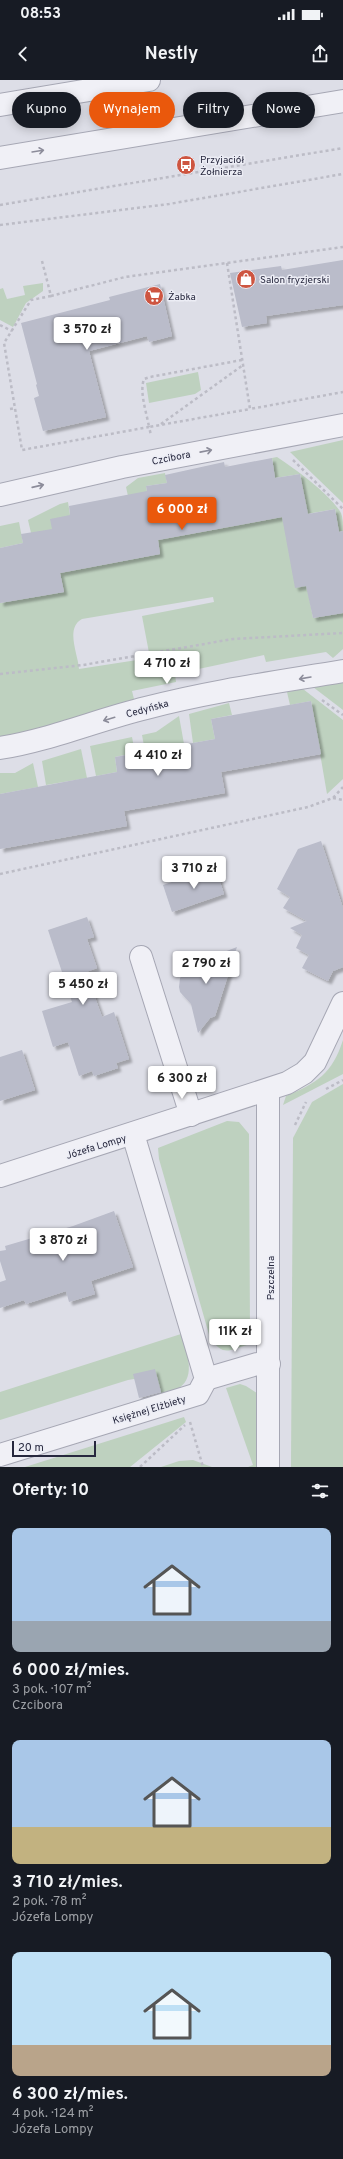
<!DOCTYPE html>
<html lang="pl">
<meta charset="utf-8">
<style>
:root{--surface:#171b24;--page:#242831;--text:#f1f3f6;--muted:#9ea1a6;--accent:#ea580c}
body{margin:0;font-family:Overpass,sans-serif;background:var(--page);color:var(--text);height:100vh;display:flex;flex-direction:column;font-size:15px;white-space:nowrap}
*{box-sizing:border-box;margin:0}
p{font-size:13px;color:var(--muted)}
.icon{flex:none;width:22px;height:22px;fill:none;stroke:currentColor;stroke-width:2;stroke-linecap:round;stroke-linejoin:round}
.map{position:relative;height:1387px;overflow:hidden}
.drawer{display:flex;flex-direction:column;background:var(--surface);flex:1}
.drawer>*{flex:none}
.guide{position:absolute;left:12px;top:12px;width:319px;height:36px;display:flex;gap:8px}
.scale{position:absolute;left:12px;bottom:10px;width:84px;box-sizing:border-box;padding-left:4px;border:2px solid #27283e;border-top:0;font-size:11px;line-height:14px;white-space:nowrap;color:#27283e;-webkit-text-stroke:3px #ecedf5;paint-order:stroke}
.price{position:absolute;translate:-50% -34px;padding:0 9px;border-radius:4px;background:#fff;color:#222;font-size:13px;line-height:26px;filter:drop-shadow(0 1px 2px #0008)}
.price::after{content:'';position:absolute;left:50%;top:24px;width:12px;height:9px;margin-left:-6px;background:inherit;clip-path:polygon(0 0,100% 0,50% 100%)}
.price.selected{background:var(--accent);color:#fff}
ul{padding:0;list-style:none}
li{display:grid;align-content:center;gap:8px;height:212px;padding:0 12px}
li span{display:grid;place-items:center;height:124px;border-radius:8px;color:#555}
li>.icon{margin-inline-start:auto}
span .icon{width:72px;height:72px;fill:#fffc;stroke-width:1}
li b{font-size:17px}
h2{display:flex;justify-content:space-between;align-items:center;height:48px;padding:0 12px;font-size:17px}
.chip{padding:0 14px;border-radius:18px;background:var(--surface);box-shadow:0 2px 10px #0003;font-size:14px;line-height:36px}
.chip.selected{background:var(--accent);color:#fff}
.status{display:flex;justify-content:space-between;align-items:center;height:28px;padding:0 20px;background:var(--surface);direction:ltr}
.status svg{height:11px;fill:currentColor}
header{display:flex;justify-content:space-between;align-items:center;height:52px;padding:0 12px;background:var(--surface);font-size:18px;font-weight:700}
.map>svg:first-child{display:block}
.green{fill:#bed1bf;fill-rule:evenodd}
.building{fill:#babcca;filter:url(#shadow)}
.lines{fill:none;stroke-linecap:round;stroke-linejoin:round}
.minor-casing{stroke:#a6a7b4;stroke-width:24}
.path{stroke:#bcbcc6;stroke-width:2.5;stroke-dasharray:3 3;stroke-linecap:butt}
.minor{stroke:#f0f0f6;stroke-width:22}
.oneway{stroke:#8c8c9a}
.labels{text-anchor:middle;stroke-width:3;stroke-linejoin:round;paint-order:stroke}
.poi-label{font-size:10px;fill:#27283e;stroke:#ecedf5;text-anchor:start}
.street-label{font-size:10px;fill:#27283e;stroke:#ecedf5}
</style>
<div class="status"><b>08:53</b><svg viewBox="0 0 49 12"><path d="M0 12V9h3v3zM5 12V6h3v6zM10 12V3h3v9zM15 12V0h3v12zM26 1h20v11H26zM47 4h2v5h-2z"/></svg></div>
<header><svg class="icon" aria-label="back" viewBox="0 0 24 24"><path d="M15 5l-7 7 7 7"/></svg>Nestly<svg class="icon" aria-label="share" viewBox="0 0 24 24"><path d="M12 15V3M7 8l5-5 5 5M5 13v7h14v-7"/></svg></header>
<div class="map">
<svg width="343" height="1387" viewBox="0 0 343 1387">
<defs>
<filter id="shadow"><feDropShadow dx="3.5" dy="3.5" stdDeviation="1" flood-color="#0004"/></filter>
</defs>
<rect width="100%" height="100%" fill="#dddee7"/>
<g class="green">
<polygon points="43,203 43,211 26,223 13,247 0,240 0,209 3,208 7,219 25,215 23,206"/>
<polygon points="198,292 201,310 195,314 149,323 146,303"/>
<polygon points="343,360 343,423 290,372"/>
<path d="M277 377C295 389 330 414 341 433 343 438 343 445 343 451L339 452 335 429 307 434 300 394 275 398 272 378Z"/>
<polygon points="165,393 167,403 146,406 149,421 130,425 126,407 138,398"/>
<polygon points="68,422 70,435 54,458 31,453 28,440 60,424"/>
<path d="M282 437 312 504 308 512 313 538 343 533V569L333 578 326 572 266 582 264 575 175 594 176 602 132 611 135 623 0 663V523L64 512 60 493 160 474 158 460ZM213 517 214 522 142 536 150 578 79 589C78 574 65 548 82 539Z"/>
<polygon points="19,442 23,463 0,468 0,446"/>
<polygon points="343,601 343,630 313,607"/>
<polygon points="303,609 343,640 343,699 327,714 311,621 290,625 287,612"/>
<polygon points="229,623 232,635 211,639 215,659 193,663 189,634"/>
<polygon points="179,636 184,664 145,671 142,655 156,652"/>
<polygon points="132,657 135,673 115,677 117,692 96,696 90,666"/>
<polygon points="81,669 87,698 46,705 42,681"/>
<polygon points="33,683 38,707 0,714 0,693 15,693"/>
<path d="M343 960V994L283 1025 286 1016C317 1003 332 994 343 960Z"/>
<polygon points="343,1004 343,1387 291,1387 293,1058 312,1022"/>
<path d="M227 1041 239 1042 249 1054 250 1256 247 1265C228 1271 223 1276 210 1258L159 1079 158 1068Z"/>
<path d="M181 1254C186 1270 197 1296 179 1308 174 1311 166 1313 161 1315V1312L134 1299 128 1300 0 1340V1312Z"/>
<polygon points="240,1304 246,1306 260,1315 259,1387 248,1387 253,1385 226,1308"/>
<polygon points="184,1337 186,1342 130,1387 25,1387"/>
<polygon points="193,1380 212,1387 161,1387 179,1381"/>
</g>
<g class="building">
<polygon points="343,180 343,225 266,236 267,243 242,247 230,193 281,186 282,190"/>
<polygon points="160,204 172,256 149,262 147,256 89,271 106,337 43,351 34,318 39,316 36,305 37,304 21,243 110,220 109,217"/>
<polygon points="272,378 275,398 300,394 308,434 335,429 339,452 343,451 343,533 313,538 306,506 295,508 282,437 158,460 160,474 60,493 64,512 0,523 0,468 23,463 21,454 52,449 50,439 70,435 69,426 147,411 146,406 167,403 165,395 224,382 225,387"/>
<polygon points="311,621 321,674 221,692 225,713 124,731 127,746 0,769 0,714 117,692 115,677 215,659 211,639"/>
<polygon points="321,761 343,828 343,887 333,891 328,901 302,888 309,875 296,868 302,855 290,848 307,841 283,828 290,817 277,809 298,769"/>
<polygon points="215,787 224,814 172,832 163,805"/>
<polygon points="87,837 94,857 87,859 97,888 86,892 102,937 114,932 129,979 116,983 118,988 94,996 92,991 79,996 68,962 53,967 42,931 72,922 48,850"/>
<polygon points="237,867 215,936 210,938 198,953 191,924 180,912 179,907 180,898 193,884"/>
<polygon points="22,970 35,1010 0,1021 0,977"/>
<polygon points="114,1131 133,1187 91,1201 95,1214 69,1222 66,1211 26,1224 24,1220 0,1228 0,1202 6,1200 0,1181 0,1171 6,1170 5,1166 73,1146"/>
<polygon points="155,1289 161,1312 139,1318 133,1294"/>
</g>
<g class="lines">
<defs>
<g id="minor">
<polyline points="0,25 149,0"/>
<polyline points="0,78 343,21"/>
<polyline points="0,415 122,387 343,345"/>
<path d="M0 668C50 660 97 640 146 628 211 611 277 602 343 591"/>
<polyline points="141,877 191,1035"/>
<polyline points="0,1096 287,1003 304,993 315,982 343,923"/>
<polyline points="206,1299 257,1284 269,1284"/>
<polyline points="0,1375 198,1314 206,1299 133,1054"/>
<polyline points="268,1387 268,1010"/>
</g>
</defs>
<use href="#minor" class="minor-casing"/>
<g class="path">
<polyline points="0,125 343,68"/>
<polyline points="0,145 169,124 343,94"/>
<polyline points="42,181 51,216 125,197 343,167"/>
<polyline points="227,183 250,329 343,312"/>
<polyline points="51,216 31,220 4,263 22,370 149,347 151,355"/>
<polyline points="0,245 12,251"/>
<path d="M242 280 150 297 144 299C139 312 147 334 149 347L250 329"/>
<polyline points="10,329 15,328"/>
<polyline points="161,344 243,285"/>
<polyline points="293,380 343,429"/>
<polyline points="0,594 83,585 233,559 343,553"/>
<polyline points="322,620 343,635"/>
<polyline points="333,718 343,720"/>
<polyline points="0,794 308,727 333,718 343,707"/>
<polyline points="326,1009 343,1000"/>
<polyline points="295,1045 306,1022"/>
<polyline points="190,1342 203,1387"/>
<polyline points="140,1387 185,1345"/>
</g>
<use href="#minor" class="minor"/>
</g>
<defs><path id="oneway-shaft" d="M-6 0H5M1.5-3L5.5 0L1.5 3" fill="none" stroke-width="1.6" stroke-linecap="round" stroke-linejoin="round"/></defs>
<g class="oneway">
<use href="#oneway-shaft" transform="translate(38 71) rotate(-9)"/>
<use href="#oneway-shaft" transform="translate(206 371) rotate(-11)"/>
<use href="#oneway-shaft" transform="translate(38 406) rotate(-13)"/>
<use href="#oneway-shaft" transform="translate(305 598) rotate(170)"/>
<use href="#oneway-shaft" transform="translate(109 639) rotate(163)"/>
</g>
<defs>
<symbol id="bus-disc" viewBox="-11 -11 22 22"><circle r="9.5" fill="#ce5540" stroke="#ecedf5"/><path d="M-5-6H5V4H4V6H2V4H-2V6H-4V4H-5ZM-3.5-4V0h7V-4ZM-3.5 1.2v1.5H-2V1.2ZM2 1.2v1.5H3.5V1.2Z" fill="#fff"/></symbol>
<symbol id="shop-disc" viewBox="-11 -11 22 22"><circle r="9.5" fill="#ce5540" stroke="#ecedf5"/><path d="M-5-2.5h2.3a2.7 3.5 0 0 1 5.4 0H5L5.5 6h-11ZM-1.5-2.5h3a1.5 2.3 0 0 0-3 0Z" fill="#fff"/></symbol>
<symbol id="supermarket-disc" viewBox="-11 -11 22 22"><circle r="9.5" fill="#ce5540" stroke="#ecedf5"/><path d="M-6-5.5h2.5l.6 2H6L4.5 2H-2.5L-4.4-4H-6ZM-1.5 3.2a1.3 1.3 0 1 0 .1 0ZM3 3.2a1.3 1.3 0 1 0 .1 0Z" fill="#fff"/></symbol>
</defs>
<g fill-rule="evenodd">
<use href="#bus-disc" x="175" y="74" width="22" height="22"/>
<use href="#shop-disc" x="235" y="188" width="22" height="22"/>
<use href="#supermarket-disc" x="143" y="205" width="22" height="22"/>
</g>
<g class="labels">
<g class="poi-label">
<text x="200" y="83">Przyjaciół<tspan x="200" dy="12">Żołnierza</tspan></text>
<text x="260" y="203">Salon fryzjerski</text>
<text x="168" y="220">Żabka</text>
</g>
<g class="street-label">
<text transform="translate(171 377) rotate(-11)" y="4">Czcibora</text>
<text transform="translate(147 628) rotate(-15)" y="4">Cedyńska</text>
<text transform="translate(96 1066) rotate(-17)" y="4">Józefa Lompy</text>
<text transform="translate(270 1198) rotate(-90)" y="4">Pszczelna</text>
<text transform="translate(149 1329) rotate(-17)" y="4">Księżnej Elżbiety</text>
</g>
</g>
</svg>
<div class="scale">20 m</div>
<b class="price" style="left:87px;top:271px">3 570 zł</b>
<b class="price selected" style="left:182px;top:451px">6 000 zł</b>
<b class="price" style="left:167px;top:605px">4 710 zł</b>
<b class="price" style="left:158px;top:697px">4 410 zł</b>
<b class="price" style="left:194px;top:810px">3 710 zł</b>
<b class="price" style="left:206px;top:905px">2 790 zł</b>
<b class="price" style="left:83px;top:926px">5 450 zł</b>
<b class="price" style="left:182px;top:1020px">6 300 zł</b>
<b class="price" style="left:63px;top:1182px">3 870 zł</b>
<b class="price" style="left:235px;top:1273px">11K zł</b>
<div class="guide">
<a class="chip">Kupno</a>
<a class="chip selected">Wynajem</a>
<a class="chip">Filtry</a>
<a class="chip">Nowe</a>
</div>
</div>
<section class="drawer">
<h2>Oferty: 10<svg class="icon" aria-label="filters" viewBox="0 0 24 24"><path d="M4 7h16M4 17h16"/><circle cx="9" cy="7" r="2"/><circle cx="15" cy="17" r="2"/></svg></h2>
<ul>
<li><span style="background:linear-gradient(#a9c7e8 75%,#9aa5b1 0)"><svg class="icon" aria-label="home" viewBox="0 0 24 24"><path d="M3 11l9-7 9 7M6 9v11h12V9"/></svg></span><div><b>6 000 zł/mies.</b><p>3 pok. · 107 m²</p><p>Czcibora</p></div></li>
<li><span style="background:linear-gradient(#a9c7e8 70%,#c2b280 0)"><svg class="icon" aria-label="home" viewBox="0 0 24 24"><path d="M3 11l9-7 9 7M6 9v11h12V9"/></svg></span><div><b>3 710 zł/mies.</b><p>2 pok. · 78 m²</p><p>Józefa Lompy</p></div></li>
<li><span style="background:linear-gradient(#bfe0f5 75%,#b9a48a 0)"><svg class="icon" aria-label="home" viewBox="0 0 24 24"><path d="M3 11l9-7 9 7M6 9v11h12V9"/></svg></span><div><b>6 300 zł/mies.</b><p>4 pok. · 124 m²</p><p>Józefa Lompy</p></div></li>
</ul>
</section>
